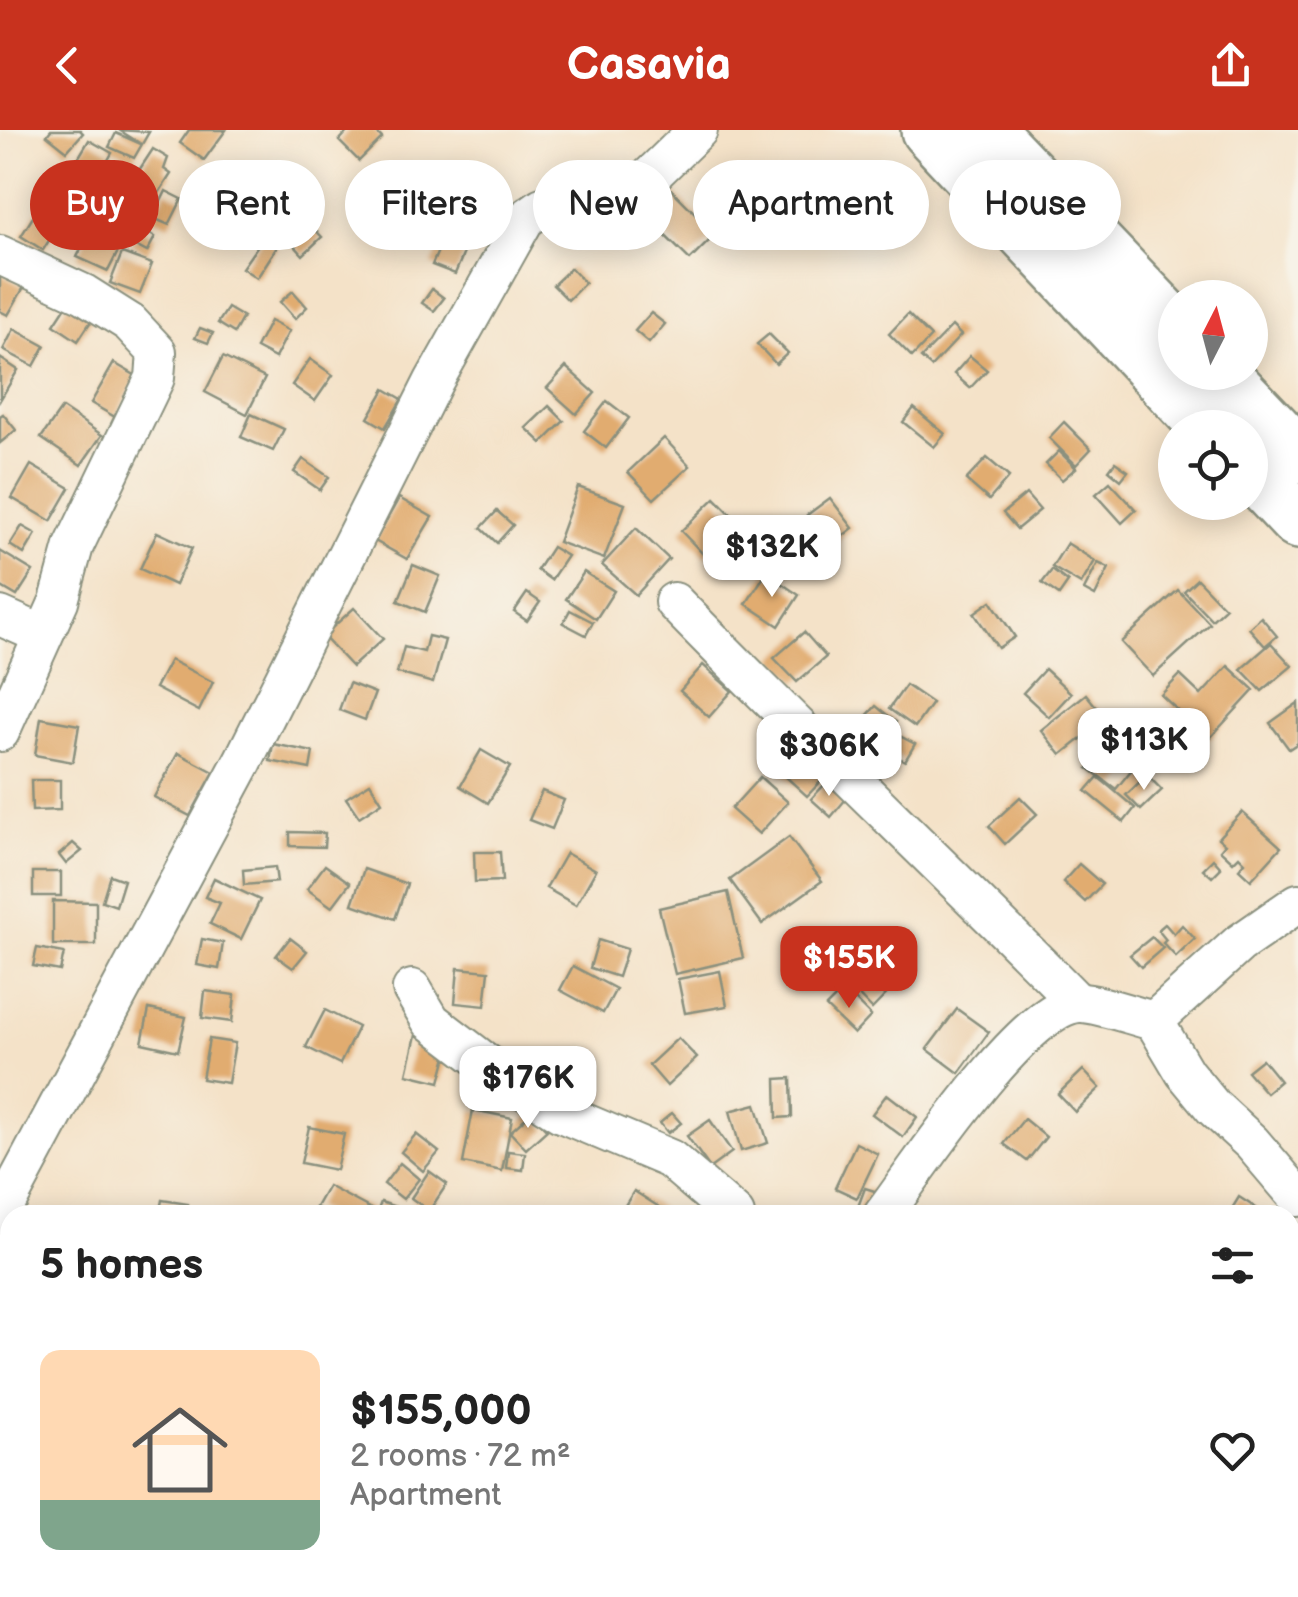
<!DOCTYPE html>
<meta charset="utf-8">
<style>
:root{--surface:#fff;--page:#f6f6f6;--text:#222;--muted:#767676;--line:#e0e0e0;--accent:#c8321e}
body{margin:0;font-family:"Balsamiq Sans",sans-serif;background:var(--page);color:var(--text);height:100vh;display:flex;flex-direction:column;font-size:38px;white-space:nowrap}
*{box-sizing:border-box;margin:0}
p{font-size:32px;color:var(--muted)}
.icon{flex:none;width:55px;height:55px;fill:none;stroke:currentColor;stroke-width:2;stroke-linecap:round;stroke-linejoin:round}
.map{position:relative;flex:1;overflow:hidden}
.drawer{position:absolute;left:0px;top:1075px;width:1300px;height:392px;display:flex;flex-direction:column;background:var(--surface);border-radius:30px 30px 0 0;box-shadow:0 5px 25px #0003}
.drawer>*{flex:none}
.banner{position:absolute;left:30px;top:30px;width:1240px;height:90px;display:flex;gap:20px}
.needle{width:65px;rotate:6deg}
.tools{position:absolute;left:1158px;top:150px;display:grid;gap:20px}
.tools a{display:grid;place-items:center;width:110px;height:110px;border-radius:50%;background:var(--surface);box-shadow:0 5px 25px #0003;font-size:50px}
.price{position:absolute;translate:-50% -85px;padding:0 22px;border-radius:20px;background:#fff;color:#222;font-size:32px;line-height:65px;filter:drop-shadow(0 2px 5px #0008)}
.price::after{content:'';position:absolute;left:50%;top:60px;width:30px;height:22px;margin-left:-15px;background:inherit;clip-path:polygon(0 0,100% 0,50% 100%)}
.price.active{background:var(--accent);color:#fff}
ul{padding:0;list-style:none}
li{display:flex;align-items:center;gap:30px;height:250px;padding:0 40px}
li+li{border-top:2px solid var(--line)}
li span{display:grid;place-items:center;flex:none;width:280px;height:200px;border-radius:20px;color:#555}
li>.icon{margin-inline-start:auto}
span .icon{width:120px;height:120px;fill:#fffc;stroke-width:1}
li b{font-size:42px}
h2{display:flex;justify-content:space-between;align-items:center;height:120px;padding:0 40px;font-size:42px}
.chip{padding:0 35px;border-radius:45px;background:var(--surface);box-shadow:0 5px 25px #0003;font-size:35px;line-height:90px}
.chip.active{background:var(--accent);color:#fff}
header{display:flex;justify-content:space-between;align-items:center;height:130px;padding:0 40px;background:var(--accent);color:#fff;font-size:45px;font-weight:700}
.map>svg:first-child{display:block}
.building{fill:#e1ac70}
.lines{fill:none;stroke-linecap:round;stroke-linejoin:round}
.minor-casing{stroke:#8a907e;stroke-width:42}
.highway-casing{stroke:#8a907e;stroke-width:60}
.minor{stroke:#fff;stroke-width:38}
.highway{stroke:#fff;stroke-width:55}
</style>
<header><svg class="icon" aria-label="back" viewBox="0 0 24 24"><path d="M15 5l-7 7 7 7"/></svg>Casavia<svg class="icon" aria-label="share" viewBox="0 0 24 24"><path d="M12 15V3M7 8l5-5 5 5M5 13v7h14v-7"/></svg></header>
<div class="map">
<svg width="1298" height="1467" viewBox="0 0 1298 1467">
<rect width="100%" height="100%" fill="#f7f3e8"/>
<filter id="ink" filterUnits="userSpaceOnUse"><feTurbulence type="fractalNoise" baseFrequency=".01" numOctaves="2"/><feDisplacementMap in="SourceGraphic" scale="20" xChannelSelector="R" yChannelSelector="G"/><feConvolveMatrix kernelMatrix="1 2 1 2 8 2 1 2 1" color-interpolation-filters="sRGB"/></filter>
<filter id="wash" filterUnits="userSpaceOnUse"><feTurbulence type="fractalNoise" baseFrequency=".0048" numOctaves="4" result="noise"/><feDisplacementMap in="SourceGraphic" scale="40" xChannelSelector="R" yChannelSelector="G"/><feGaussianBlur stdDeviation="2.25" result="paint"/><feColorMatrix in="noise" values="0 0 0 0 0 0 0 0 0 0 0 0 0 0 0 0 0 1.4 0 .05"/><feComposite in="paint" operator="in"/></filter>
<g filter="url(#wash)">
<rect width="100%" height="100%" fill="#f4e2c8"/>
<g id="blocks">
<g class="building">
<polygon points="51,0 80,0 83,3 67,21 47,5"/>
<polygon points="119,0 149,2 134,28 109,17 116,3 141,14"/>
<polygon points="189,0 226,0 204,30 180,13"/>
<polygon points="349,0 374,0 382,8 359,31 339,11"/>
<polygon points="89,10 112,23 95,53 81,45 86,36 77,30"/>
<polygon points="153,19 168,28 164,39 171,44 138,96 113,80"/>
<polygon points="653,58 663,68 671,59 716,104 690,130 644,85 649,80 641,71"/>
<polygon points="166,61 182,69 169,95 153,88"/>
<polygon points="469,61 495,71 481,107 455,97"/>
<polygon points="780,76 797,101 776,115 759,91"/>
<polygon points="38,79 60,93 43,120 21,106"/>
<polygon points="304,88 322,107 303,125 286,106"/>
<polygon points="96,91 125,108 108,141 77,127"/>
<polygon points="141,99 155,107 147,122 132,114"/>
<polygon points="445,104 468,113 455,144 432,135"/>
<polygon points="263,108 277,117 257,148 242,138"/>
<polygon points="122,123 152,134 140,164 110,153"/>
<polygon points="571,138 585,153 568,170 553,155"/>
<polygon points="0,144 24,157 8,185 0,181"/>
<polygon points="432,159 444,168 434,181 422,173"/>
<polygon points="293,161 307,177 295,189 280,172"/>
<polygon points="71,169 95,185 78,211 54,195"/>
<polygon points="228,178 243,187 234,203 218,193"/>
<polygon points="651,183 665,194 649,213 635,201"/>
<polygon points="908,184 931,207 912,227 889,204"/>
<polygon points="270,191 289,201 275,228 256,218"/>
<polygon points="952,196 961,205 931,237 921,228"/>
<polygon points="200,198 213,203 208,213 195,208"/>
<polygon points="14,199 45,216 34,236 3,220"/>
<polygon points="769,204 788,223 776,234 757,214"/>
<polygon points="970,226 987,240 970,258 954,244"/>
<polygon points="223,227 265,248 247,284 205,262"/>
<polygon points="0,228 18,240 0,270"/>
<polygon points="310,229 333,245 315,271 292,255"/>
<polygon points="114,233 138,247 115,287 91,273"/>
<polygon points="566,237 595,263 576,284 547,258"/>
<polygon points="385,259 402,269 385,298 368,288"/>
<polygon points="607,271 629,288 606,318 584,301"/>
<polygon points="549,276 564,291 542,313 526,298"/>
<polygon points="62,278 102,305 81,335 41,308"/>
<polygon points="914,278 945,304 934,317 903,292"/>
<polygon points="3,284 16,300 0,313 0,286"/>
<polygon points="251,284 284,299 273,321 241,307"/>
<polygon points="1064,292 1091,319 1076,335 1049,308"/>
<polygon points="664,308 690,336 654,369 628,342"/>
<polygon points="1059,321 1076,338 1062,350 1046,334"/>
<polygon points="987,328 1009,347 989,370 966,350"/>
<polygon points="303,329 329,347 320,360 294,342"/>
<polygon points="1115,332 1128,341 1121,350 1109,340"/>
<polygon points="31,335 70,358 51,391 12,368"/>
<polygon points="1110,352 1136,380 1122,393 1096,364"/>
<polygon points="578,357 625,374 604,429 558,412"/>
<polygon points="1026,364 1040,380 1017,399 1003,383"/>
<polygon points="399,368 432,387 407,429 375,411"/>
<polygon points="715,368 740,393 705,426 681,401"/>
<polygon points="830,368 853,398 830,416 807,385"/>
<polygon points="497,381 513,395 497,413 481,398"/>
<polygon points="22,396 36,404 24,424 10,415"/>
<polygon points="636,398 669,429 636,465 602,435"/>
<polygon points="157,402 192,418 175,455 140,439"/>
<polygon points="1067,413 1095,431 1081,454 1052,437"/>
<polygon points="552,417 567,426 551,450 537,440"/>
<polygon points="0,421 33,441 17,466 0,456"/>
<polygon points="1098,433 1109,438 1095,466 1084,460"/>
<polygon points="413,435 440,446 425,482 398,471"/>
<polygon points="1052,440 1068,452 1059,465 1042,453"/>
<polygon points="584,442 614,461 596,489 566,469"/>
<polygon points="766,443 799,465 779,496 746,474"/>
<polygon points="1197,449 1225,478 1212,490 1184,461"/>
<polygon points="1178,460 1210,494 1153,546 1121,512"/>
<polygon points="527,463 540,472 527,491 514,482"/>
<polygon points="991,471 1015,507 998,518 974,483"/>
<polygon points="354,478 383,509 352,537 323,506"/>
<polygon points="570,480 593,492 586,505 563,493"/>
<polygon points="1261,487 1277,506 1265,516 1249,498"/>
<polygon points="804,502 826,527 797,552 774,528"/>
<polygon points="428,506 445,510 433,553 397,543 404,517 424,522"/>
<polygon points="1271,513 1292,536 1262,561 1241,539"/>
<polygon points="170,530 213,552 199,581 155,558"/>
<polygon points="703,535 732,561 709,587 680,561"/>
<polygon points="1228,536 1254,560 1209,609 1161,565 1180,545 1201,565"/>
<polygon points="1045,539 1071,563 1049,587 1023,563"/>
<polygon points="349,553 375,563 365,590 339,580"/>
<polygon points="906,555 932,573 915,597 889,579"/>
<polygon points="1086,564 1106,589 1061,625 1041,600"/>
<polygon points="1298,573 1298,613 1289,619 1270,593"/>
<polygon points="876,576 896,592 885,605 865,588"/>
<polygon points="41,588 79,595 73,632 35,625"/>
<polygon points="862,597 885,612 874,629 851,613"/>
<polygon points="896,604 915,614 905,631 887,621"/>
<polygon points="779,608 824,648 807,666 763,626"/>
<polygon points="273,614 313,622 310,639 270,631"/>
<polygon points="1105,617 1133,638 1116,659 1088,638"/>
<polygon points="481,620 510,637 488,673 460,656"/>
<polygon points="178,623 214,642 190,686 154,667"/>
<polygon points="1147,645 1162,660 1141,680 1126,665"/>
<polygon points="760,647 788,672 759,704 731,679"/>
<polygon points="1098,647 1135,678 1124,692 1086,661"/>
<polygon points="31,650 60,650 60,680 32,681"/>
<polygon points="827,652 846,669 831,687 811,669"/>
<polygon points="370,653 382,672 359,687 346,668"/>
<polygon points="542,661 564,670 552,699 529,690"/>
<polygon points="1020,667 1037,684 1005,714 989,696"/>
<polygon points="1242,682 1281,717 1251,750 1239,739 1245,732 1239,726 1233,732 1220,720 1225,714 1218,708"/>
<polygon points="290,702 325,703 324,717 290,716"/>
<polygon points="789,707 822,751 762,794 730,750"/>
<polygon points="73,713 82,721 66,734 59,725"/>
<polygon points="474,722 500,722 502,751 475,752"/>
<polygon points="566,723 596,740 576,775 546,758"/>
<polygon points="1213,729 1221,738 1212,747 1203,739"/>
<polygon points="1079,734 1102,754 1085,772 1063,752"/>
<polygon points="325,735 350,753 332,777 307,759"/>
<polygon points="275,737 277,752 244,755 243,740"/>
<polygon points="364,739 407,754 395,789 352,774"/>
<rect x="33" y="742" width="28" height="24"/>
<polygon points="110,745 124,750 116,776 102,771"/>
<polygon points="214,748 260,770 241,809 210,794 220,773 205,767"/>
<polygon points="728,762 743,828 675,844 659,778"/>
<polygon points="53,771 96,772 96,815 53,815"/>
<polygon points="1165,794 1174,804 1182,795 1195,809 1176,827 1163,813 1166,810 1158,800"/>
<polygon points="1152,807 1163,818 1141,837 1130,825"/>
<polygon points="290,808 307,821 293,838 276,826"/>
<polygon points="202,809 223,813 219,839 197,835"/>
<polygon points="598,810 627,819 618,847 590,838"/>
<polygon points="37,818 64,823 60,841 33,836"/>
<polygon points="877,821 903,847 872,879 846,852"/>
<polygon points="573,836 616,859 603,883 560,860"/>
<polygon points="458,838 489,841 485,876 455,873"/>
<polygon points="720,841 727,876 685,883 678,849"/>
<polygon points="844,859 871,886 854,904 826,877"/>
<polygon points="205,861 235,865 232,892 202,888"/>
<polygon points="149,879 186,887 178,921 142,913"/>
<polygon points="957,879 989,902 959,943 927,919"/>
<polygon points="325,880 358,897 340,934 306,917"/>
<polygon points="416,905 450,914 440,952 407,944"/>
<polygon points="678,908 697,928 667,956 649,935"/>
<polygon points="209,909 235,913 228,953 202,949"/>
<polygon points="557,927 584,946 569,966 543,947"/>
<polygon points="1262,929 1280,951 1266,963 1247,941"/>
<polygon points="1083,940 1100,958 1075,982 1058,964"/>
<polygon points="791,948 792,987 777,988 776,949"/>
<polygon points="887,964 917,987 903,1007 872,984"/>
<polygon points="756,974 768,1013 741,1021 730,981"/>
<polygon points="473,980 512,988 502,1041 463,1033"/>
<polygon points="531,983 547,1000 526,1019 510,1002"/>
<polygon points="672,983 681,993 668,1003 660,993"/>
<polygon points="1024,989 1046,1007 1027,1031 1004,1014"/>
<polygon points="710,990 732,1022 710,1038 687,1006"/>
<polygon points="309,997 344,1004 336,1040 301,1033"/>
<polygon points="416,1004 439,1022 423,1041 401,1022"/>
<polygon points="856,1013 878,1024 857,1068 835,1058"/>
<polygon points="508,1021 525,1023 523,1040 506,1038"/>
<polygon points="400,1033 419,1049 403,1069 384,1054"/>
<polygon points="429,1041 447,1054 429,1081 411,1068"/>
<polygon points="328,1056 373,1080 371,1085 330,1085 316,1077"/>
<polygon points="865,1058 881,1063 865,1085 856,1082"/>
<polygon points="634,1061 667,1082 665,1085 619,1085"/>
<polygon points="1239,1067 1256,1078 1252,1085 1228,1085"/>
<polygon points="162,1070 188,1074 186,1085 159,1085"/>
<polygon points="381,1072 396,1077 393,1085 376,1085"/>
<polygon points="1290,1095 1298,1099 1298,1114 1290,1132"/>
<polygon points="1298,1132 1298,1163 1290,1156 1290,1141"/>
<polygon points="0,1177 10,1184 10,1208 3,1218 0,1216"/>
<polygon points="1290,1354 1298,1361 1298,1391 1293,1397"/>
<polygon points="992,1458 1023,1458 1017,1467 1006,1467"/>
<rect x="1062" y="1458" width="33" height="9"/>
<polygon points="1215,1458 1261,1458 1251,1467 1225,1467"/>
</g>
</g>
</g>
<g filter="url(#ink)">
<use href="#blocks" fill-opacity="0" stroke="#8a907e" stroke-width="2.5"/>
<g class="lines">
<defs>
<g id="minor">
<polyline points="0,125 84,164 130,193 157,222 155,248 74,416 59,471 0,602"/>
<path d="M674 472C806 608 945 738 1078 873"/>
<polyline points="0,486 43,505"/>
<polyline points="412,859 431,891 503,946 561,983 670,1029 735,1085"/>
<polyline points="1154,891 1185,943 1213,977 1252,1013 1298,1067"/>
<polyline points="0,1085 243,631 434,251 525,89 542,77 572,68 606,72 634,62 698,0"/>
<path d="M883 1085C917 1040 1024 876 1079 873 1095 872 1136 887 1154 891L1239 814 1298 773"/>
<polyline points="0,1381 10,1386"/>
<polyline points="138,1458 155,1467"/>
<polyline points="898,1458 911,1467"/>
<polyline points="625,1467 632,1458"/>
</g>
<g id="highway">
<polyline points="929,0 1209,298"/>
<polyline points="986,0 1175,197"/>
<polyline points="1219,242 1298,325"/>
<polyline points="1250,340 1298,391"/>
</g>
</defs>
<use href="#minor" class="minor-casing"/>
<use href="#highway" class="highway-casing"/>
<use href="#minor" class="minor"/>
<use href="#highway" class="highway"/>
</g>
</g>
</svg>
<div class="tools">
<a><svg class="needle" viewBox="-14 -14 28 28"><path d="M0-13l5 13h-10z" fill="#e53935"/><path d="M0 13l5-13h-10z" fill="#767676"/></svg></a>
<a><svg class="icon" aria-label="locate" viewBox="0 0 24 24"><circle cx="12" cy="12" r="6"/><path d="M12 2v4M12 18v4M2 12h4M18 12h4"/></svg></a>
</div>
<b class="price" style="left:772px;top:470px">$132K</b>
<b class="price" style="left:1144px;top:663px">$113K</b>
<b class="price" style="left:829px;top:669px">$306K</b>
<b class="price active" style="left:849px;top:881px">$155K</b>
<b class="price" style="left:528px;top:1001px">$176K</b>
<div class="banner">
<a class="chip active">Buy</a>
<a class="chip">Rent</a>
<a class="chip">Filters</a>
<a class="chip">New</a>
<a class="chip">Apartment</a>
<a class="chip">House</a>
</div>
<section class="drawer">
<h2>5 homes<svg class="icon" aria-label="filters" viewBox="0 0 24 24"><path d="M4 7h16M4 17h16"/><circle cx="9" cy="7" r="2"/><circle cx="15" cy="17" r="2"/></svg></h2>
<ul>
<li><span style="background:linear-gradient(#ffd9b3 75%,#7fa58c 0)"><svg class="icon" aria-label="home" viewBox="0 0 24 24"><path d="M3 11l9-7 9 7M6 9v11h12V9"/></svg></span><div><b>$155,000</b><p>2 rooms · 72 m²</p><p>Apartment</p></div><svg class="icon" aria-label="heart" viewBox="0 0 24 24"><path d="M12 20l-8-8c-3-5 5-10 8-4 3-6 11-1 8 4z"/></svg></li>
</ul>
</section>
</div>
